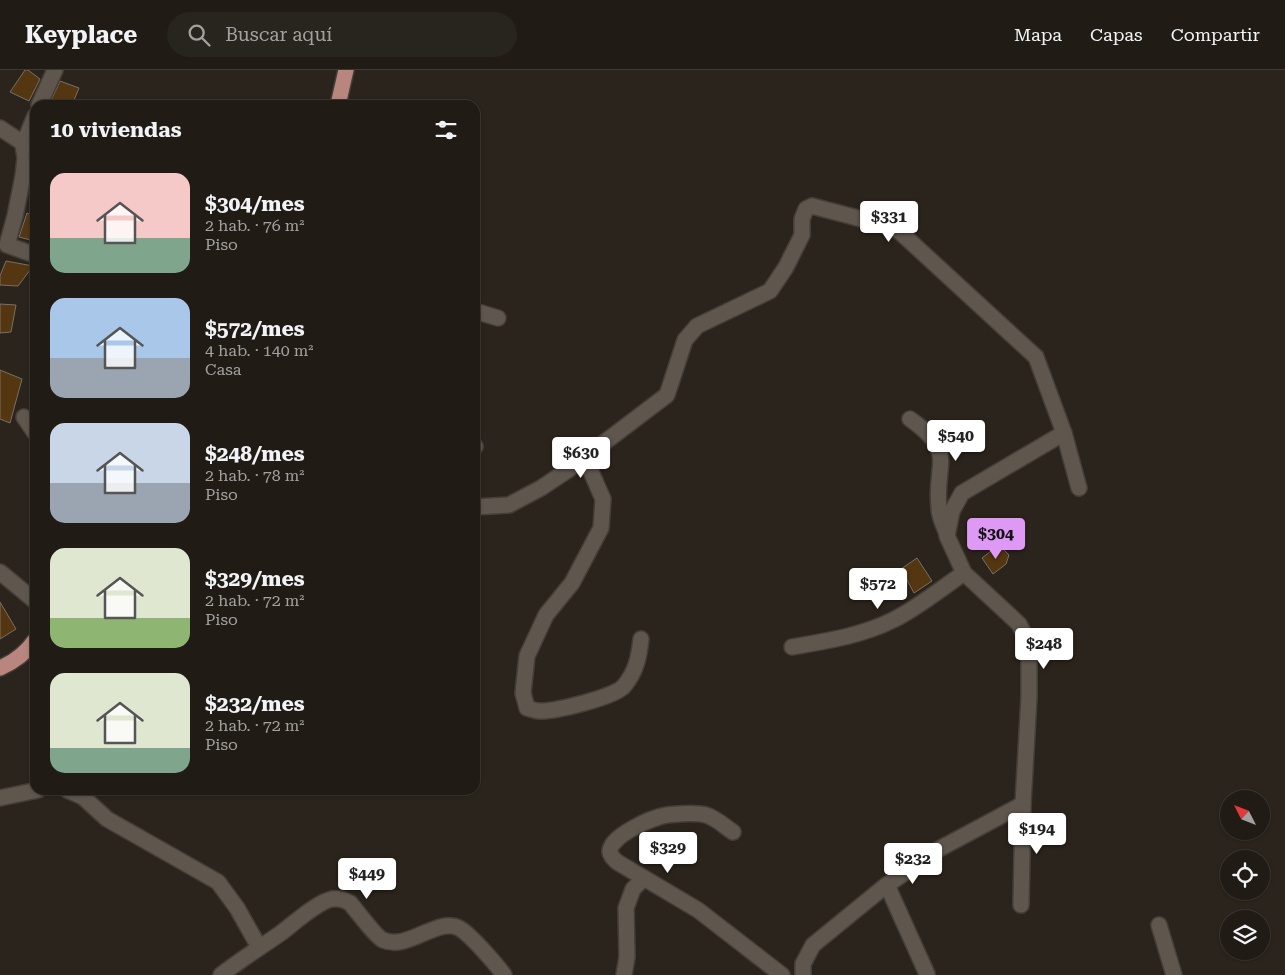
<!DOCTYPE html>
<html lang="es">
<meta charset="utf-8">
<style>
:root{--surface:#201b15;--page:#28241e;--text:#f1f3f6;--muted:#a2a1a0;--line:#3d3934;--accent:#dd99f3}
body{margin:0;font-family:"Roboto Serif",serif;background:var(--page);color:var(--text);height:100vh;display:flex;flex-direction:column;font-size:19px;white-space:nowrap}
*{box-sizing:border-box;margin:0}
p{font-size:16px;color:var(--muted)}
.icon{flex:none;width:28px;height:28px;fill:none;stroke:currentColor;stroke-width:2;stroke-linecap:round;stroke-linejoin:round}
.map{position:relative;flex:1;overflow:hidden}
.side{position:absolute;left:30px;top:30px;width:450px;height:695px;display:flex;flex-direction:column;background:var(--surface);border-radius:15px;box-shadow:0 1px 4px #0004,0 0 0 1px var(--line)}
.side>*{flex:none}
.needle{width:32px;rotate:312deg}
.tools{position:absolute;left:1220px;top:720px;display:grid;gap:10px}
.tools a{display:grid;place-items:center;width:50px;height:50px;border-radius:50%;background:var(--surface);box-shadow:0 1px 4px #0004,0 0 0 1px var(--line);font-size:25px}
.price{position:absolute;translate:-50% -42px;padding:0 11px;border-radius:5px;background:#fff;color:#222;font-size:16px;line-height:32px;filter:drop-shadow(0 1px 2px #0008)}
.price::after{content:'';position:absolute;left:50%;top:30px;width:15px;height:11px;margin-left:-8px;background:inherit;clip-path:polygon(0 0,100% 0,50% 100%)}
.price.active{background:var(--accent);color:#111}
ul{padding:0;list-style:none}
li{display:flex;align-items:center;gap:15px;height:125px;padding:0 20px}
li span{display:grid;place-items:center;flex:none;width:140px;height:100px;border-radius:15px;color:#555}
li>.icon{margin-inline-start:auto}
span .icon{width:60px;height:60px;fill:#fffc;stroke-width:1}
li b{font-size:21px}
h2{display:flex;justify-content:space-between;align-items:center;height:60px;padding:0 20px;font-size:21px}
header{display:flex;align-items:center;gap:30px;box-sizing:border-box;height:70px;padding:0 25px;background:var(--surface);border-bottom:1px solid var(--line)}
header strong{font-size:24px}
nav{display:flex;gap:28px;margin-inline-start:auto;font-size:18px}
.search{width:350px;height:45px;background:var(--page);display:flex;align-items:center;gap:12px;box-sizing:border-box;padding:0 18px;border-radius:28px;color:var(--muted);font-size:19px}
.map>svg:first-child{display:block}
.building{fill:#543611;stroke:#786f66}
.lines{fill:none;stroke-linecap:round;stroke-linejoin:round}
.minor-casing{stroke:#443e38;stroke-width:18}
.major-casing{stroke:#443e38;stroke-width:18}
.minor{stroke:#5f574e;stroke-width:15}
.major{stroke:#b8867e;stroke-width:15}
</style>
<header>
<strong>Keyplace</strong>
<div class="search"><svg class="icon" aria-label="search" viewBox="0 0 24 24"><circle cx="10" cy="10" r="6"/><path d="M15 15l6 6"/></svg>Buscar aquí</div>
<nav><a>Mapa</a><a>Capas</a><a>Compartir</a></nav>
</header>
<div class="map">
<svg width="1285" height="905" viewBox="0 0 1285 905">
<rect width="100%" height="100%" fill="#2b241c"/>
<g class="building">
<polygon points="25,0 28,0 40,9 29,31 10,22"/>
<polygon points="60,11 79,18 72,35 49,35"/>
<polygon points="27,143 35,147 35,171 19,167"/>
<polygon points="6,191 33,196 18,216 0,215 0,206"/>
<polygon points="0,234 16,235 11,262 0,263"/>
<polygon points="0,300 22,309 10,353 0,349"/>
<polygon points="995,478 998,481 1003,479 1009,485 1006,494 993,504 982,488"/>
<polygon points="917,488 932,511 914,523 901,499"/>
<polygon points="0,532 16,559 0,569"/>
</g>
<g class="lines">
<defs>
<g id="minor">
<polyline points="39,35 55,0"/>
<polyline points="35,46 23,75 25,88 23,106 15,146 7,175 35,185"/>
<polyline points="0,58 35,81"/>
<polyline points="475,241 498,248"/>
<polyline points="24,347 35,363"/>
<path d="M910 349C958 383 934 392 939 438 939 447 944 456 947 464"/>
<polyline points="475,376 475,377"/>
<path d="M585 388 603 429 601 458 572 513 546 545 527 586 523 623 527 638C531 639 535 641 539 641 553 642 616 627 624 616 636 602 639 587 641 569"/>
<polyline points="475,437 509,435 541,418 568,400 667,325 685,270 697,256 770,221 786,197 802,165 802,149 806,139 812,136 892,157 900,162 1036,287 1064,363 1079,418"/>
<polyline points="0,502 35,531"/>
<path d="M792 577C826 571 861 566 893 550 916 539 942 518 964 503"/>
<polyline points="67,720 83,727 107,749 218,812 237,838 259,877"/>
<polyline points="0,728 38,720"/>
<path d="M733 762C724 756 716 748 706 745 694 742 679 744 667 745 653 747 609 766 610 782 611 787 614 789 617 792L698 840 782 905"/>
<polyline points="887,815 927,904"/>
<polyline points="1021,835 1023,734 1029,627 1029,581 1026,568 1019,554 964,503 947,466 952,441 962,423 1064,363"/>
<polyline points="1159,855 1174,905"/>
<path d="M221 905C240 890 261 877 281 863 293 854 317 832 332 829 338 828 345 830 350 833 357 841 376 867 383 870 408 881 437 847 459 858 470 864 496 894 504 905"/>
<polyline points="624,905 627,887 626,838 633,819 644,808"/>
<polyline points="803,905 803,894 813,875 884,817 939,779 1023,734"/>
</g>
<g id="major">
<polyline points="338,35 346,0"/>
<path d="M0 598C14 592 26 583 35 570"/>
</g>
</defs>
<use href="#minor" class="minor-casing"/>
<use href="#major" class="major-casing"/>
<use href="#minor" class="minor"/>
<use href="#major" class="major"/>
</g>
</svg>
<div class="tools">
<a><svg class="needle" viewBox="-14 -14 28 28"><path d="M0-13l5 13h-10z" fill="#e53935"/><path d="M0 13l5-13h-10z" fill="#a2a1a0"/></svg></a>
<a><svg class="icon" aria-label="locate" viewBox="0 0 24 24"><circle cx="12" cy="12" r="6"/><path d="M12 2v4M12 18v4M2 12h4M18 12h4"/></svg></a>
<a><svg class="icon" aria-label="layers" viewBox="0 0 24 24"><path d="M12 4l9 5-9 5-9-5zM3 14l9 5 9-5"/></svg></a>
</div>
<b class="price" style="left:889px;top:173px">$331</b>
<b class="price" style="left:956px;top:392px">$540</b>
<b class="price" style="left:581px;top:409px">$630</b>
<b class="price active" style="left:996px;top:490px">$304</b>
<b class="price" style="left:878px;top:540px">$572</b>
<b class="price" style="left:1044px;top:600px">$248</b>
<b class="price" style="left:1037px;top:785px">$194</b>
<b class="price" style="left:668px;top:804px">$329</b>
<b class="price" style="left:913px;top:815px">$232</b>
<b class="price" style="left:367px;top:830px">$449</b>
<section class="side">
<h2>10 viviendas<svg class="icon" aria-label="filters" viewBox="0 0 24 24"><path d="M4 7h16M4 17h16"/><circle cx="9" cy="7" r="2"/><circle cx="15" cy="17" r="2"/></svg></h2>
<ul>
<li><span style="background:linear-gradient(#f6c9c9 65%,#7fa58c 0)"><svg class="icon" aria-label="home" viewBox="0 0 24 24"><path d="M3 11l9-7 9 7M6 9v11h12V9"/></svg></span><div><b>$304/mes</b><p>2 hab. · 76 m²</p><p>Piso</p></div></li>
<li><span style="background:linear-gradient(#a9c7e8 60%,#9aa5b1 0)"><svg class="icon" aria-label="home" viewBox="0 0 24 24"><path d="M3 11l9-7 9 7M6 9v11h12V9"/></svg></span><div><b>$572/mes</b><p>4 hab. · 140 m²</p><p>Casa</p></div></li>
<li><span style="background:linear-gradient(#c9d6e8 60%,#9aa5b1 0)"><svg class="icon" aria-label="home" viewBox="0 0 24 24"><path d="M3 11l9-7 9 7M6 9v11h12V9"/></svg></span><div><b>$248/mes</b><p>2 hab. · 78 m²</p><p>Piso</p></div></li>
<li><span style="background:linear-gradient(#dfe7d0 70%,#8fb573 0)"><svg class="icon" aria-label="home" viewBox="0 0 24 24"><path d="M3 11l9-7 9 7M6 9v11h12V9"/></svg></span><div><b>$329/mes</b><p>2 hab. · 72 m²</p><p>Piso</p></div></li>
<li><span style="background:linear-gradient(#dfe7d0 75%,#7fa58c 0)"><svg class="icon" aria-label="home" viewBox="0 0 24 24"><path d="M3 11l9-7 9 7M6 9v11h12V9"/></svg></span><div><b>$232/mes</b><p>2 hab. · 72 m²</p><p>Piso</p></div></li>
</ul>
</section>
</div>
